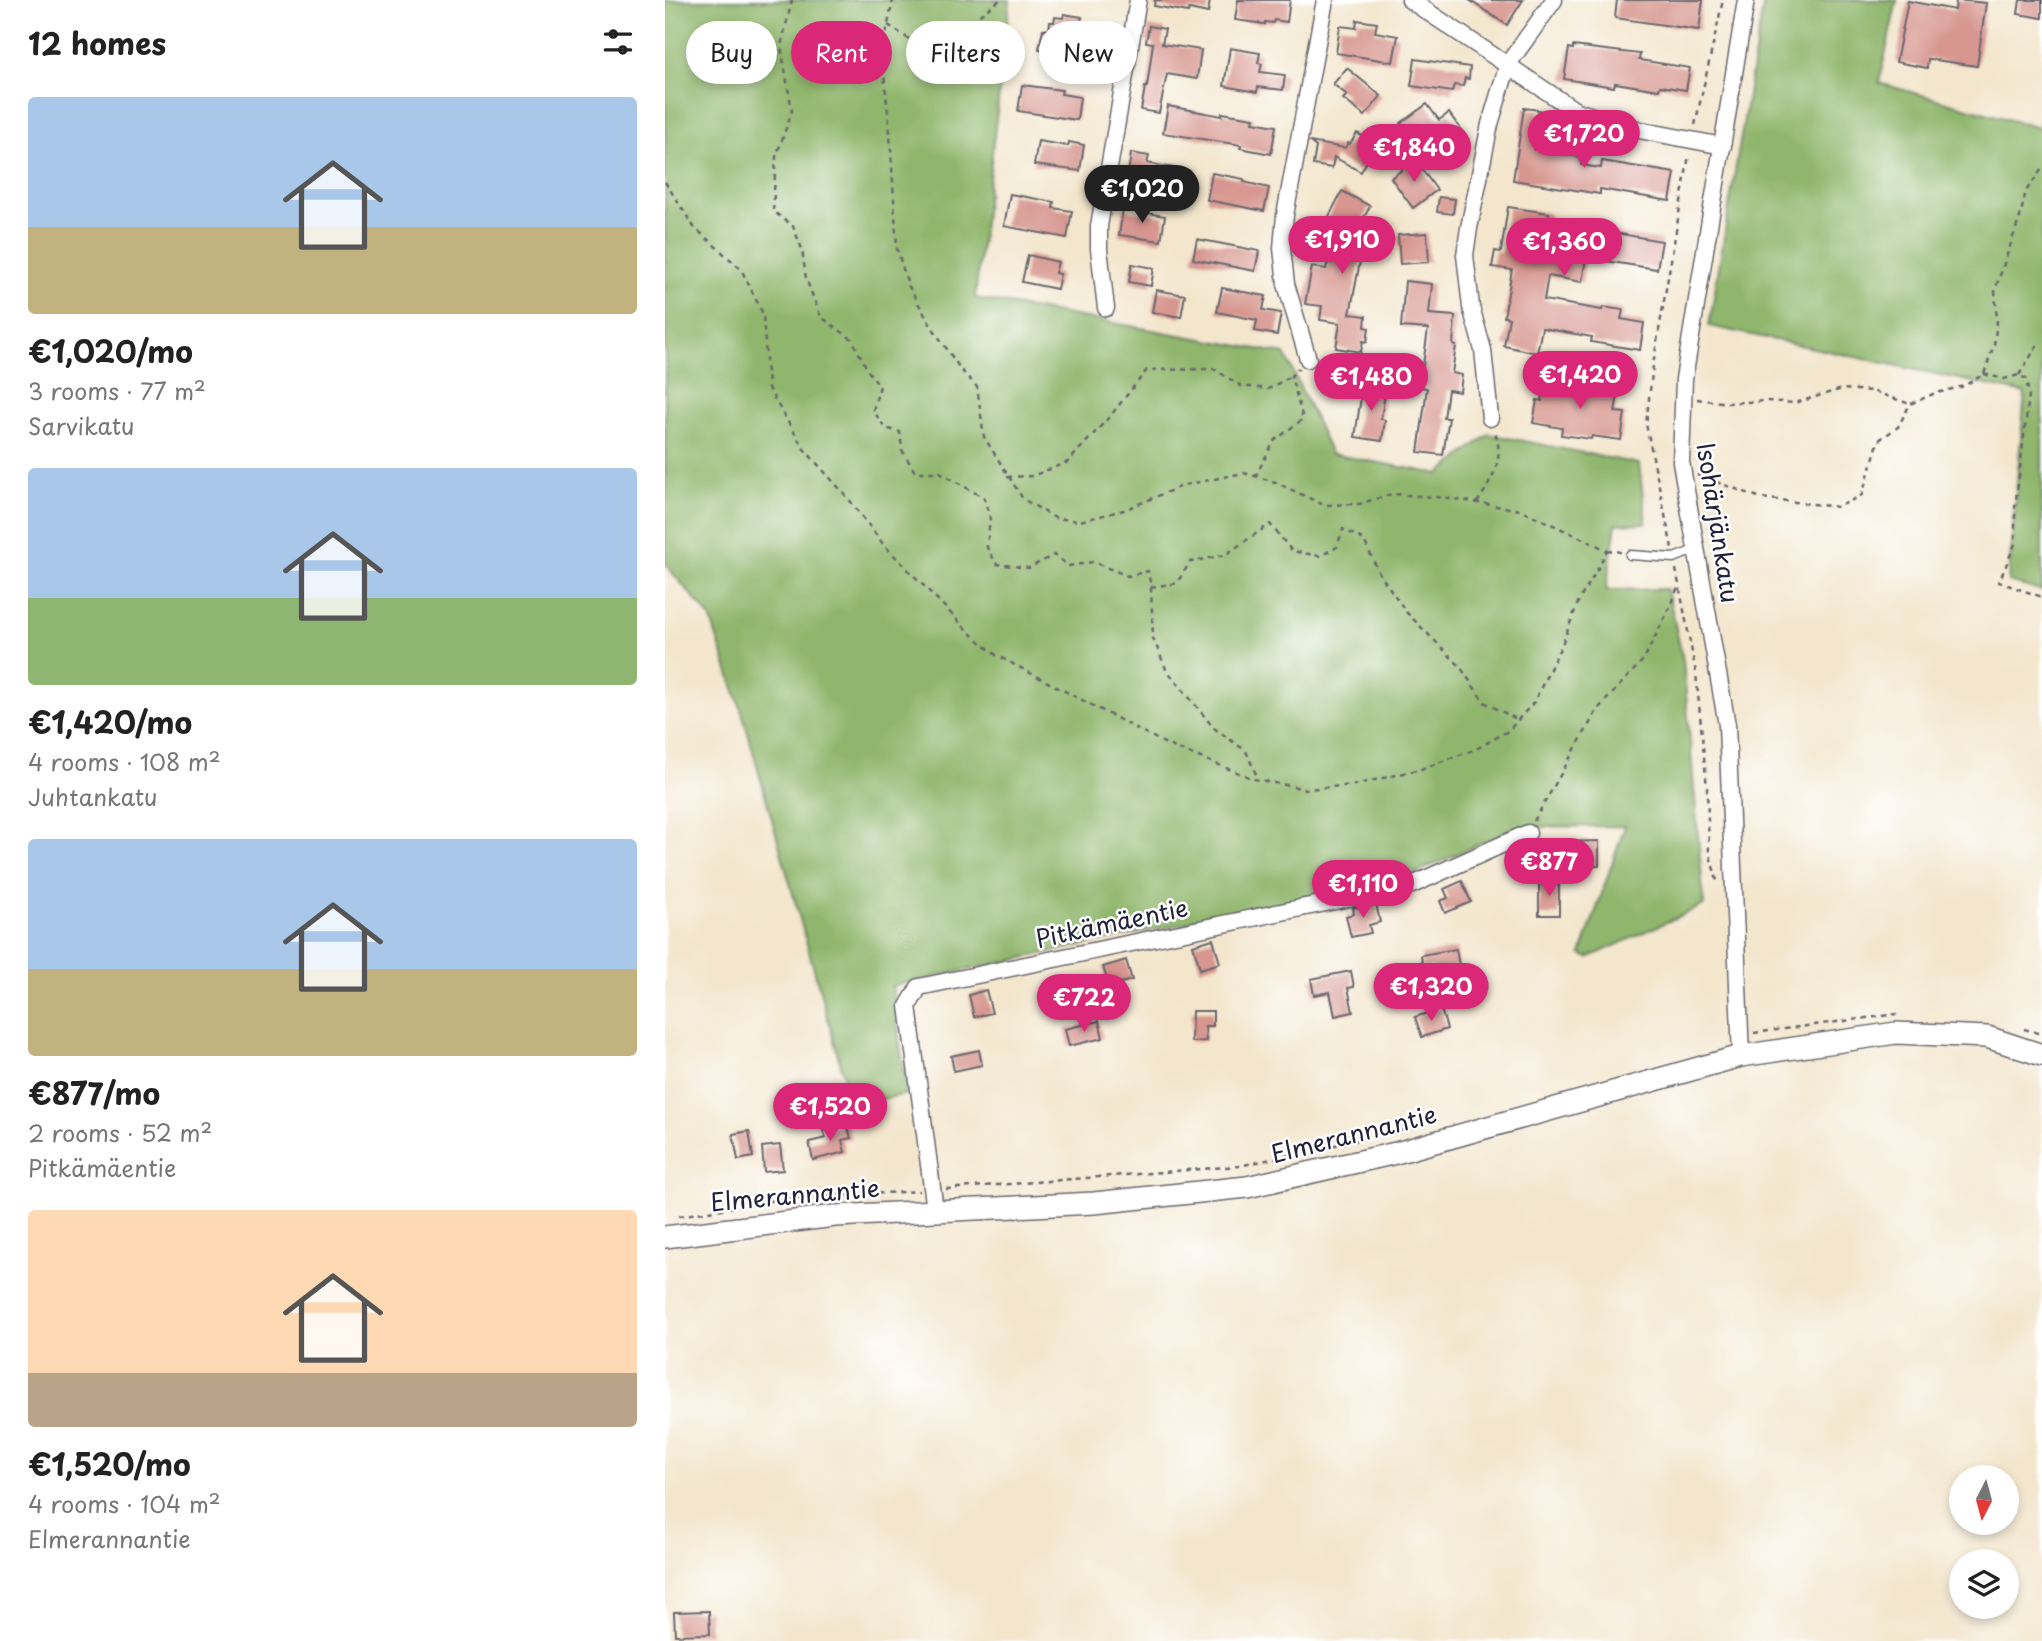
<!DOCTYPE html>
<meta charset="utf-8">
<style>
:root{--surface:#fff;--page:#f2f2f2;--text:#222;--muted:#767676;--accent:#db2777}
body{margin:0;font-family:"Playpen Sans",sans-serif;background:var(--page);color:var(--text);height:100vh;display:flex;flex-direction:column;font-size:26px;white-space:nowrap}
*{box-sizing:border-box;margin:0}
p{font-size:23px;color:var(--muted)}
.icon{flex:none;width:38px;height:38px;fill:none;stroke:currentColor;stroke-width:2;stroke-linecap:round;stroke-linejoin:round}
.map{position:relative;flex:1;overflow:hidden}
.details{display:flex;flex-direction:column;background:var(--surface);width:665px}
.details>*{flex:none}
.hud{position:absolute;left:21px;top:21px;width:665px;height:63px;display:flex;gap:14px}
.needle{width:46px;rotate:186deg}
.fabs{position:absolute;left:1284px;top:1465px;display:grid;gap:14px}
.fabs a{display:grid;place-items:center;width:70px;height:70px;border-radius:50%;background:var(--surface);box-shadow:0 4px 10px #0003;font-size:35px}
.price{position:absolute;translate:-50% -60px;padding:0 16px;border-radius:24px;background:var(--accent);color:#fff;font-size:23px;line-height:46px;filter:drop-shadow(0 2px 4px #0008)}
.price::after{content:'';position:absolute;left:50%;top:42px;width:21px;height:16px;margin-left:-10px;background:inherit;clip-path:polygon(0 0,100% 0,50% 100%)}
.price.on{background:#222;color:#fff}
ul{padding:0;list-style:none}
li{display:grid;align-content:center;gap:14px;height:371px;padding:0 28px}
li span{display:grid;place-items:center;height:217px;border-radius:7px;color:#555}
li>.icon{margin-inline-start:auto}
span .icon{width:126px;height:126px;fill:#fffc;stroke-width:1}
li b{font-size:30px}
h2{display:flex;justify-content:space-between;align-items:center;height:84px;padding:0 28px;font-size:30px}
.chip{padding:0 24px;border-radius:32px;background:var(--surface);box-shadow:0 4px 10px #0003;font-size:24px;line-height:63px}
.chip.on{background:var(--accent);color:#fff}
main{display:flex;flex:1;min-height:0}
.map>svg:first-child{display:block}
.forest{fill:#8fb66c;stroke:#586c54;stroke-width:2}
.building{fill:#d7968f}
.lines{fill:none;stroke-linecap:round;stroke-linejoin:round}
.service-casing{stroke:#6b676e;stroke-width:11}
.minor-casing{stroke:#6b676e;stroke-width:19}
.tertiary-casing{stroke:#6b676e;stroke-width:24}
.path{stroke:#6b676e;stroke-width:2.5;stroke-dasharray:5 5;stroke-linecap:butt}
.service{stroke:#fff;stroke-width:8}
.minor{stroke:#fff;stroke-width:16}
.tertiary{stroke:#fff;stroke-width:21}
.labels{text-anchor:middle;stroke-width:5;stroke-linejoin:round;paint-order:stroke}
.street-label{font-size:24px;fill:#22223b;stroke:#fff}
</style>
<main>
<section class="details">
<h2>12 homes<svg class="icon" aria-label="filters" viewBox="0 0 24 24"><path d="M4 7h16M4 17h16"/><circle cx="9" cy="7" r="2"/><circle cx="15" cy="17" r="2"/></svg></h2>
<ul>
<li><span style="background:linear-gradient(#a9c7e8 60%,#c2b280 0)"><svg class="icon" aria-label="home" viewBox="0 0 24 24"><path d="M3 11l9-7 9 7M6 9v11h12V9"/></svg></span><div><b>€1,020/mo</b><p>3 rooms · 77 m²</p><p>Sarvikatu</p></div></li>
<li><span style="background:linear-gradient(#a9c7e8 60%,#8fb573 0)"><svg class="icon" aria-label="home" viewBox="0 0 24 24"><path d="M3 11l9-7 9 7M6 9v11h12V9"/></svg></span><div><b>€1,420/mo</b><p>4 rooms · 108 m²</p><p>Juhtankatu</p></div></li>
<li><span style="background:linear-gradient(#a9c7e8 60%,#c2b280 0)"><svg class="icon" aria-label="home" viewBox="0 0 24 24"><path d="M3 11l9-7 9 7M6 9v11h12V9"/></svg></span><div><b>€877/mo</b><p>2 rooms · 52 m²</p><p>Pitkämäentie</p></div></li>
<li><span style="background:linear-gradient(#ffd9b3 75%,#b9a48a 0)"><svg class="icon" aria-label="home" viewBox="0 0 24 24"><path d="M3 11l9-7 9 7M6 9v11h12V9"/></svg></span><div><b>€1,520/mo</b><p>4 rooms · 104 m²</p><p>Elmerannantie</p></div></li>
</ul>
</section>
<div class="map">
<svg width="1377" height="1641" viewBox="0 0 1377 1641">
<rect width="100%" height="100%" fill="#fff"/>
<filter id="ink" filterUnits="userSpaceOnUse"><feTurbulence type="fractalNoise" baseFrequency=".0143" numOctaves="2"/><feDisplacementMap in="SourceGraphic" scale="14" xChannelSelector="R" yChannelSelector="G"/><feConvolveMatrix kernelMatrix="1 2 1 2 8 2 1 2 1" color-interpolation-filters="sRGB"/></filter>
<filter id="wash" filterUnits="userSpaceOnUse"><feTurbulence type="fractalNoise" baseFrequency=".00686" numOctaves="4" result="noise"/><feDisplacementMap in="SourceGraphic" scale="28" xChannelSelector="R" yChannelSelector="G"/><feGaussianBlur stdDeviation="1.57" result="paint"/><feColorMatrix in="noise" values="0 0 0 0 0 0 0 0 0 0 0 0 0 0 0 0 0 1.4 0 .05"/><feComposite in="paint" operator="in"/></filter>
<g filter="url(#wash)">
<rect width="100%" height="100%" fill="#f3e6cd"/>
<g class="forest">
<polygon points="0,0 345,0 310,298 620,354 666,454 774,474 824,434 974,464 981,523 951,524 941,590 1002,589 1018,660 1039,905 923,958 916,954 960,826 852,827 746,875 227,986 242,1094 187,1105 77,712 45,617 0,564"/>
<polygon points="1099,0 1232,0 1214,83 1374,128 1377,116 1377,591 1343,582 1360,393 1044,326"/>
</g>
<g id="blocks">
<g class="building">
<polygon points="490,0 545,0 543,13 524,9 523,12 489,6"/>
<polygon points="573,0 625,0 622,22 609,20 608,23 600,22 600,24 570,20"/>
<polygon points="804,0 858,0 842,25"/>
<polygon points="952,0 1038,0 1034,30 950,18"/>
<polygon points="1291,0 1321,3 1312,66 1263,59 1262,68 1231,62 1243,1 1290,10"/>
<polygon points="1355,0 1377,0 1377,18 1353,14"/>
<polygon points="399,14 417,17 413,39 440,44 437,64 417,60 418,56 374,49 378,29 384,30 385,22 389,22 390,17 398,18"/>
<polygon points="692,20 712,23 710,32 733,36 728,62 671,53 675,26 691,28"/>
<polygon points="484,26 500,29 497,44 536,50 532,79 502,74 494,113 476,110 480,87 482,87 488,43 481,42"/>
<polygon points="908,46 975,54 974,60 1025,68 1021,90 995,86 994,90 950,83 949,87 899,79 904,48 908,49"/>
<polygon points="565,48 595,53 593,63 597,64 595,72 620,75 618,90 593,87 592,92 559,86"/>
<polygon points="750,59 805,67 804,79 800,78 798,86 789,85 787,92 746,86"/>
<polygon points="682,68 716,96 700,116 678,99 682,95 668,84"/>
<polygon points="357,85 397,90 396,94 415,97 412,120 353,111"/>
<polygon points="762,104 774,120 784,113 799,134 773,154 759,135 750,142 736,123"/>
<polygon points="503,106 557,116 557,113 589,118 588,122 611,126 606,154 575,148 576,145 498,133"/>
<polygon points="859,108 875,110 869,150 915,157 916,165 936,168 937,161 1010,173 1005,201 935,189 935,194 848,180"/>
<polygon points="692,133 712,144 696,172 669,157 667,168 648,165 651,147 645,142 680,148 683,143 685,144"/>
<polygon points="373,141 403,146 404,142 419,145 415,171 369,165"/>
<polygon points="466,153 484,156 482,163 525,171 520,197 483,190 486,178 463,174"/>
<polygon points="750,160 772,190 748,208 726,178"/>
<polygon points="547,173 579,179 579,182 604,188 599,211 542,200"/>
<polygon points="677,191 705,206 683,249 697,251 685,314 701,316 700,327 704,328 702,342 698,341 696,352 671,348 675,323 655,320 657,306 640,304 647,267 661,269 664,257 668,257 673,228 661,222"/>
<polygon points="345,194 389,202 388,208 407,211 402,238 339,226"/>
<polygon points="774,197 790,199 788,214 772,212"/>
<polygon points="843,207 884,213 885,218 927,225 926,229 997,241 992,269 921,258 917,282 883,276 879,300 937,310 938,307 958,310 956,319 979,323 975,350 926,342 927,337 877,328 872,353 839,346 844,318 839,317 847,270 827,267 830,251 836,252"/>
<polygon points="458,209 500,216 496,241 454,235"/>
<polygon points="762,233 764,262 735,264 733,235"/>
<polygon points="532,239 594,251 590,271 528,259"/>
<polygon points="363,255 393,262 390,273 395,274 392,289 357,282"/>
<polygon points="467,264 489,268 486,286 464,282"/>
<polygon points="740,281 767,284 764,314 790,316 788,345 791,346 787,373 797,375 795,392 783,390 779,418 784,418 778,455 753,452 762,388 755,387 763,329 736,327"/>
<polygon points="557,288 601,296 598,310 616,313 612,335 590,331 592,320 552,312"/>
<polygon points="491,290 520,295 516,317 487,312"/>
<polygon points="880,377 894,379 893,384 938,391 939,386 954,389 950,412 960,413 956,440 927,436 926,439 896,435 897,428 868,423 872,400 877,401"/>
<polygon points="698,383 721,387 716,419 720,420 717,441 690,437"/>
<polygon points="934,841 934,866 897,867 896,842"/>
<rect x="874" y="880" width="20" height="35"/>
<polygon points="797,881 806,902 780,913 775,901 783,898 779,889"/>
<polygon points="711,903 715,922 704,925 706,933 686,937 681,916 689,914 688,908"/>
<polygon points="548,939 555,963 535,969 528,945"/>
<polygon points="791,949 794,965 788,966 789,969 769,973 768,967 758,969 756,955"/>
<polygon points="461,960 467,980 444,986 438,967"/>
<polygon points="686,971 689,987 683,988 688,1012 670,1016 665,992 649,995 646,979"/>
<polygon points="321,990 327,1013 309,1017 304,995"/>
<polygon points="776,1009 782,1029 757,1037 750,1017"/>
<polygon points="527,1011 548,1011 548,1026 540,1026 541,1041 526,1042"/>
<polygon points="434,1021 438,1038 404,1046 400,1029"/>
<polygon points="314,1050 317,1065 289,1071 286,1056"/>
<polygon points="182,1124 186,1138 177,1140 180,1152 148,1160 144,1142 161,1138 158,1130"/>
<polygon points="84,1131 88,1157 73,1160 68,1134"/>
<polygon points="115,1145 118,1170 99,1172 97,1147"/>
<polygon points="44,1611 45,1634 10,1635 9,1612"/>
</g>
</g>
</g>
<g filter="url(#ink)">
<use href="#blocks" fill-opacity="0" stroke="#6b676e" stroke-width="2"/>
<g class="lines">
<defs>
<polyline id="service" points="965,555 1009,558 1032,549"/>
<g id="minor">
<polyline points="745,0 911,111 979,131 1058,146"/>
<polyline points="441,308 434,249 434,226 473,0"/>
<polyline points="643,359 621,284 617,248 620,215 660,0"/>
<polyline points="825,418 818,350 806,307 800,255 804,228 825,124 843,64 889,0"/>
<polyline points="1076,1056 1062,725 1016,462 1019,379 1081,0"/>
<polyline points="270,1210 243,1006 254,987 747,885 863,833"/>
</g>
<polyline id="tertiary" points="0,1237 170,1216 429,1203 582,1187 731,1153 1076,1056 1231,1033 1322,1037 1377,1055"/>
</defs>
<use href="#service" class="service-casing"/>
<use href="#minor" class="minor-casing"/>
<use href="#tertiary" class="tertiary-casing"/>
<g class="path">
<polyline points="127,0 116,46 127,111 111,157 108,211 128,226 137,249 141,279 156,317 187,339 203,371 215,386 208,410 220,428 235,432 237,450 250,472 275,472 319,498 325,517 322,548 332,564 364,568 389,555 404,566 428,562 463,576 483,571 486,587 488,638 501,669 549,728 581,751 593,779"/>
<polyline points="223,25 247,41 256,35 275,51 281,36 304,23 335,0"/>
<polyline points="1030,125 1058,0"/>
<polyline points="0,182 29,227 76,269 98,314 103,388 139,449 183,498 218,544 305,633 331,655 503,745 589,779 641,789 689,785 756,769 811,749 843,731 869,702 898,642 914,600 931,572 942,550 856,510 783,498 727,494 694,504 659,505 610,482 579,473 519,485 459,510 415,521 390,518 358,499 319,437 312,387 296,370 265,324 243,285 232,249 225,133 217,54 228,0"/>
<polyline points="1319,374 1339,379 1354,375 1361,379 1364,395 1350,508 1350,544 1334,582 1377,597"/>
<polyline points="1354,375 1372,346 1377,345"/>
<polyline points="1032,399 1063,403 1102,401 1130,403 1177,389 1207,391 1245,404"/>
<polyline points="1032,475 1096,498 1173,507 1197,495 1214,440 1233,427 1245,404 1268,394 1299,386 1319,374 1329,345 1332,321 1330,290 1355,217 1361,191 1377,169"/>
<polyline points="342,477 367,476 403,462 446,415 482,370 549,369 576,386 603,389 626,376"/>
<polyline points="590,477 609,441 638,419 626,376 634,368"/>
<path d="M812 503C827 480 840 461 830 432"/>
<polyline points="1007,548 981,424 988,365 1024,155"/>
<polyline points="942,550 956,552"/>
<polyline points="1011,569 1031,673 1042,788 1044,852 1053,884"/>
<polyline points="486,587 512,583 525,562 560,555 605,524 627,551 655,556 672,547 678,529 699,540 714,573 742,613 794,665 819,702 853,720"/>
<polyline points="869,821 933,709 979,659 1008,601 1014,583"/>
<polyline points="1359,1029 1377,1034"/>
<polyline points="1089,1033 1232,1014"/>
<polyline points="281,1189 574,1166 753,1127"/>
<polyline points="14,1216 117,1199 254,1191"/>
</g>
<use href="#service" class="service"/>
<use href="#minor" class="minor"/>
<use href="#tertiary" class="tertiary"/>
</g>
</g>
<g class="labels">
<g class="street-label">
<text transform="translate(1052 523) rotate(81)" y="8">Isohärjänkatu</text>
<text transform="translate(447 924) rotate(-12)" y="8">Pitkämäentie</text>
<text transform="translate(689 1135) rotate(-14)" y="8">Elmerannantie</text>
<text transform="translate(130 1196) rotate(-5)" y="8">Elmerannantie</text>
</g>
</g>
</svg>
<div class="fabs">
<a><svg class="needle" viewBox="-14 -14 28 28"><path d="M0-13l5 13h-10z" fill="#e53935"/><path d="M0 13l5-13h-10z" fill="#767676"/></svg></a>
<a><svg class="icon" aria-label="layers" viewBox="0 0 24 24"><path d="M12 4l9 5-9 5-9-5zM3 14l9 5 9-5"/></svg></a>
</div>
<b class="price" style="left:919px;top:170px">€1,720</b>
<b class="price" style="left:749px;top:184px">€1,840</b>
<b class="price on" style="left:477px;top:225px">€1,020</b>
<b class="price" style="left:677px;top:276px">€1,910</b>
<b class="price" style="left:899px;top:278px">€1,360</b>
<b class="price" style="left:915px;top:411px">€1,420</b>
<b class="price" style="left:706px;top:413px">€1,480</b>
<b class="price" style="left:884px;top:898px">€877</b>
<b class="price" style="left:698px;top:920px">€1,110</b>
<b class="price" style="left:766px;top:1023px">€1,320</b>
<b class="price" style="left:419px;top:1034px">€722</b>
<b class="price" style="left:165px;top:1143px">€1,520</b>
<div class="hud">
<a class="chip">Buy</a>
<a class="chip on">Rent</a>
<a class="chip">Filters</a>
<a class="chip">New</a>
</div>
</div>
</main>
